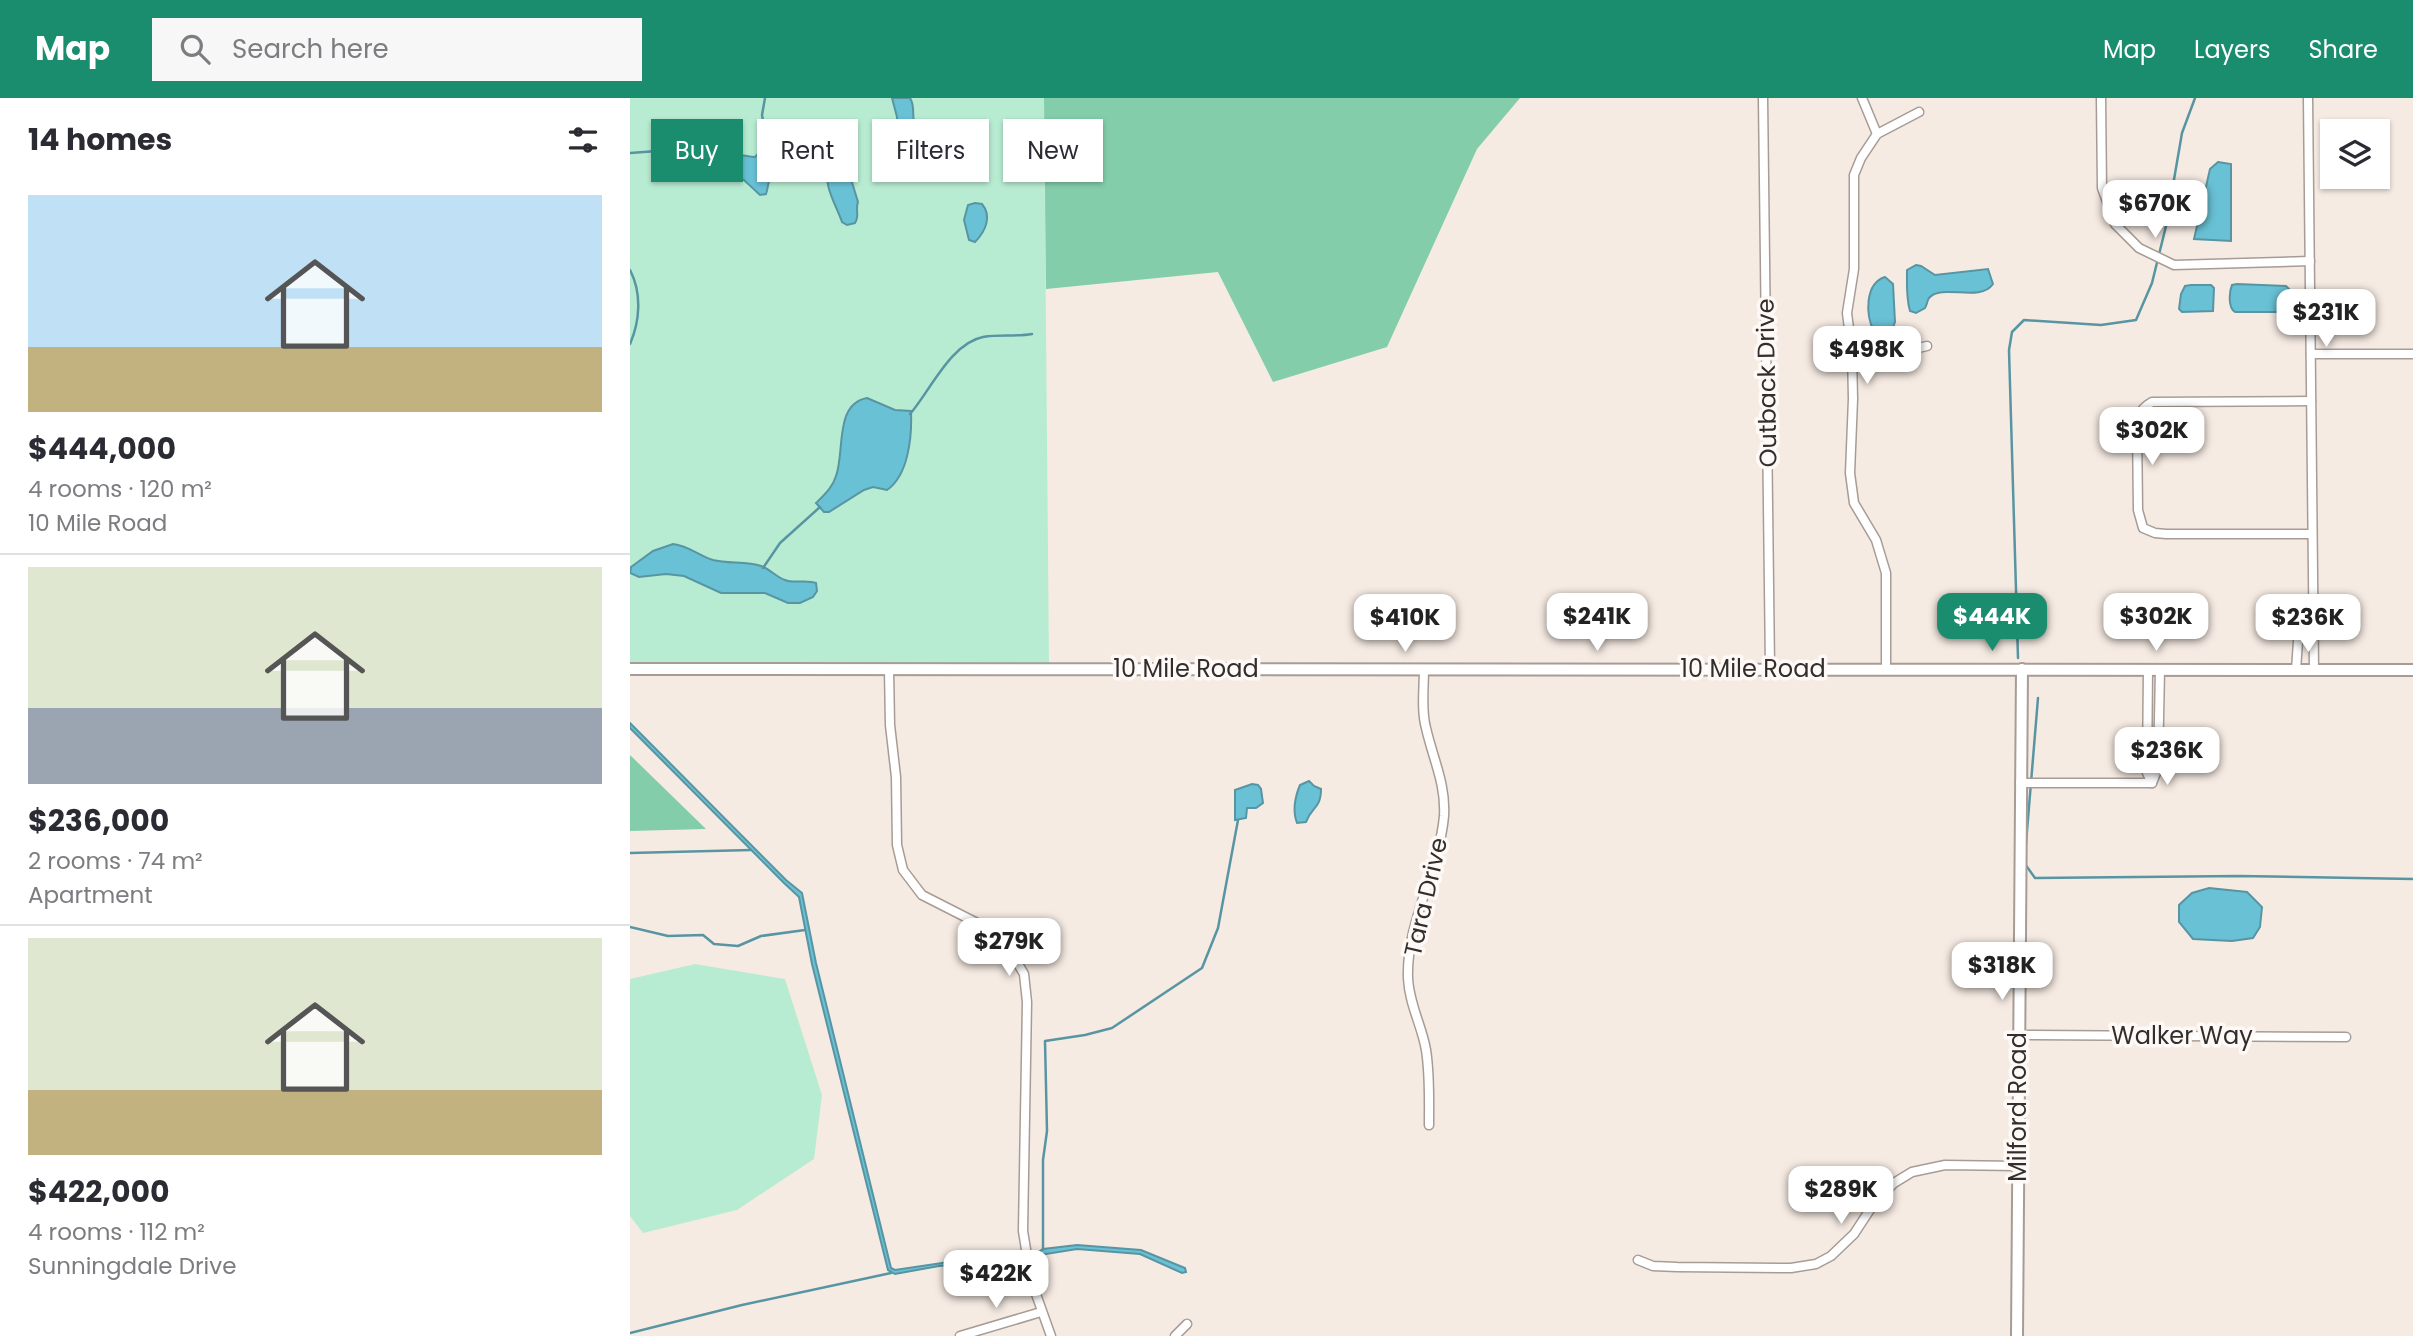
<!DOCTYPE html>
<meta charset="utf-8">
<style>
:root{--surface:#fff;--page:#f7f7f7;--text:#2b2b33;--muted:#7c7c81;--line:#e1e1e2;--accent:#1a8d6f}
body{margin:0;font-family:Poppins,sans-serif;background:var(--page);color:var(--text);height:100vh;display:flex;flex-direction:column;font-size:26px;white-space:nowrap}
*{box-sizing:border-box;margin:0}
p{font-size:23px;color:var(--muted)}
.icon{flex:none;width:38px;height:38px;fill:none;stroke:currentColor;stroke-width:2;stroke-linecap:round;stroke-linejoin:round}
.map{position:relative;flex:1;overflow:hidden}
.drawer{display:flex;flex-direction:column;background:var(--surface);width:630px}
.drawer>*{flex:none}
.hud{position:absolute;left:21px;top:21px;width:665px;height:63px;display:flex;gap:14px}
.buttons{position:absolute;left:1690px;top:21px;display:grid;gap:14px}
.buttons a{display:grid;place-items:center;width:70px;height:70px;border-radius:0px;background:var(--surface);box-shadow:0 2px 5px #0004;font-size:35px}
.price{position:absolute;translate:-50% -60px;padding:0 16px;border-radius:14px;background:#fff;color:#222;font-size:23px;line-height:46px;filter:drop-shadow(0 2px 4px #0008)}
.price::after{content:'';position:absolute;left:50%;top:42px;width:21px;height:16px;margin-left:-10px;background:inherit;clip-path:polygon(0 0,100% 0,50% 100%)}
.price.current{background:var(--accent);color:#fff}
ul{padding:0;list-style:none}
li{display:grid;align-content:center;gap:14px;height:371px;padding:0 28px}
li+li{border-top:2px solid var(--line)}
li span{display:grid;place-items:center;height:217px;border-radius:0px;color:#555}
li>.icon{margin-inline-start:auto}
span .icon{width:126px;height:126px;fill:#fffc;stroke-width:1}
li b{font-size:30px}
h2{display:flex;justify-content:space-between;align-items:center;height:84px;padding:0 28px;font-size:30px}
.tag{padding:0 24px;border-radius:0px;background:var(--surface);box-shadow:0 2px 5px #0004;font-size:24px;line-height:63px}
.tag.current{background:var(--accent);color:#fff}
header{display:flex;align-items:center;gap:42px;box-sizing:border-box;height:98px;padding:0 35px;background:var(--accent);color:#fff}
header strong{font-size:33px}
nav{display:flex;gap:38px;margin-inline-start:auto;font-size:24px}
.search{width:490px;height:63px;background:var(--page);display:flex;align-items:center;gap:18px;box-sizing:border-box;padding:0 24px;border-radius:0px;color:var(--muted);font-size:26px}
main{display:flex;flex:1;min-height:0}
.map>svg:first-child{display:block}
.green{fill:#b8ecd2}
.forest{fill:#83cdab}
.water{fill:#69c1d5;stroke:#5895a2;stroke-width:2}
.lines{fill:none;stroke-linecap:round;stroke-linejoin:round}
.stream{stroke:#5895a2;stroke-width:2.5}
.street-casing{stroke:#a79c95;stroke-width:11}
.secondary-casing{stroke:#a79c95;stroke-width:14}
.street{stroke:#fff;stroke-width:8}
.secondary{stroke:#fff;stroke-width:10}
.labels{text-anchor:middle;stroke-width:7;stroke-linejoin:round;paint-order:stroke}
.street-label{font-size:24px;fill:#322e2b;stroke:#fef9f6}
</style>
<header>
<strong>Map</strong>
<div class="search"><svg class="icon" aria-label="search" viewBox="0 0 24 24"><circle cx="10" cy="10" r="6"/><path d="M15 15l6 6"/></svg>Search here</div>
<nav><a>Map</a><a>Layers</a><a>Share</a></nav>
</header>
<main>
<section class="drawer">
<h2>14 homes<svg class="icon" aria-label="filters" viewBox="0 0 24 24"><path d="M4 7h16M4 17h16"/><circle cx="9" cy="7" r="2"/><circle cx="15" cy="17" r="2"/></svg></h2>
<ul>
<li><span style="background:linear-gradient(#bfe0f5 70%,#c2b280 0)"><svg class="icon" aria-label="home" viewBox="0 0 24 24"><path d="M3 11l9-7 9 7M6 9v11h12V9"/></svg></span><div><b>$444,000</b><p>4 rooms · 120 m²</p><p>10 Mile Road</p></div></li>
<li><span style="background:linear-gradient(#dfe7d0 65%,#9aa5b1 0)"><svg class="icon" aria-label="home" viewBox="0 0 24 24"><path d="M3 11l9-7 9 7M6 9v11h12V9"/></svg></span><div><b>$236,000</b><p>2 rooms · 74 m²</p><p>Apartment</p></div></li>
<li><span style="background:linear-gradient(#dfe7d0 70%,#c2b280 0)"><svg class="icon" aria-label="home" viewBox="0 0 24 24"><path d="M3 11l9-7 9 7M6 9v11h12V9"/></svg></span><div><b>$422,000</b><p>4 rooms · 112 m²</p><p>Sunningdale Drive</p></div></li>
</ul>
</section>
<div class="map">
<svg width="1783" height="1238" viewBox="0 0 1783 1238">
<rect width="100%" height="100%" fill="#f6ebe3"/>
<g class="green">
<polygon points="0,0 414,0 419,568 0,566"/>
<polygon points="65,866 155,881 192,997 184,1061 107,1112 13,1135 0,1118 0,881"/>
</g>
<g class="forest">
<polygon points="414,0 890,0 847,51 757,249 643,284 588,174 416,191"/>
<polygon points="0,657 76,731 0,733"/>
</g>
<g class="water">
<path d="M262 0H280C285 8 282 14 284 23 287 39 298 56 275 61L268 52 267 19Z"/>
<path d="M135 49 146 55C149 66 145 68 141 78 138 83 138 91 136 96L130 97 114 82 97 74 80 60V53C94 52 110 58 125 59Z"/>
<path d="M210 63 217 68 228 104C225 111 230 118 225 125L217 127 212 124C206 106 192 87 199 67Z"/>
<polygon points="1588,64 1601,66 1601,143 1564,141 1580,71"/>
<path d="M345 105 352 106C362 118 356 133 345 144L339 142 334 122 338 107Z"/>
<path d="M1286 167 1291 168 1305 177 1358 171 1363 186C1350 205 1312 185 1299 200 1297 203 1297 207 1295 210L1286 215 1280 213C1276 200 1277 185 1277 172Z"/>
<path d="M1255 179 1263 186 1265 224 1261 234 1244 233C1235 218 1235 185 1255 179Z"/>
<path d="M1607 186 1656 188 1659 191V212L1654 214H1605C1598 210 1599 194 1602 187Z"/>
<polygon points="1561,187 1581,187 1584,190 1583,213 1552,214 1549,211 1551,196 1555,188"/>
<path d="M237 300 265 312 281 313C282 337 279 377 257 392L243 389 234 392 199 414H194L186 405C194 397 203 389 206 378 215 354 204 306 237 300Z"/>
<path d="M43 446C59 448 68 457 83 462 98 466 117 463 131 468 140 471 146 479 155 482 165 486 176 481 186 485L187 493 183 499 170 505H158L135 495H91L54 478 36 476 9 479 0 475 1 469 23 453Z"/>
<polygon points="0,625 156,782 172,795 186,865 261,1170 265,1172 379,1155 384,1158 381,1163 309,1168 265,1176 258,1172 182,866 169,799 154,785 0,630"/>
<path d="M679 683 684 688 691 691C691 711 681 709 676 724L667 725C662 712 665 699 670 687Z"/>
<polygon points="622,686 628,687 631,691 633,705 626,710 617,710 616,720 605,722 605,692"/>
<polygon points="1579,790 1617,794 1632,809 1630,829 1623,840 1602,843 1563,841 1549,824 1549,807 1562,795"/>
<polygon points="447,1147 511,1152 555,1170 556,1174 552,1175 510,1156 447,1151 410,1157 407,1155 413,1151"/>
</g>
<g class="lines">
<g class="stream">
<polyline points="135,0 132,17 138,51"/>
<polyline points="0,55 68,50 83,55"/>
<path d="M0 172C12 195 10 223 0 246"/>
<path d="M280 316C300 293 321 245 353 239 369 236 385 239 402 236"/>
<polyline points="133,470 150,445 190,409"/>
<polyline points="1388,560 1379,252 1382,234 1394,222 1471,227 1506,222 1522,185 1536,128 1552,35 1565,0"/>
<polyline points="1396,745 1408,600"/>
<polyline points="0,755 121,752"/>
<polyline points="1395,766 1405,780 1609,778 1783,781"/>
<polyline points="0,829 38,838 73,837 84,846 108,848 131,838 175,832"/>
<polyline points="413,1151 413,1062 417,1033 415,943 455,937 482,930 572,870 588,830 608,722"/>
<polyline points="0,1235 112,1207 261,1175"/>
</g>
<defs>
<g id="street">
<polyline points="1133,0 1140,570"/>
<polyline points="1232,0 1247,36"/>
<polyline points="1471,0 1472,90 1485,126 1509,150 1544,167 1680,163"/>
<polyline points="1678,0 1684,572"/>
<polyline points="1222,254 1258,257 1297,248"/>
<polyline points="1681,256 1783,256"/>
<path d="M1681 303 1522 304C1512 310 1509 315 1507 326L1508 412 1513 430 1525 435 1536 436H1682"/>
<path d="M794 571C794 590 791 612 796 630 803 661 816 686 814 718 809 773 776 825 778 880 779 906 792 928 796 952 800 977 799 1002 799 1027"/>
<polyline points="1256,571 1256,475 1246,442 1224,405 1220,375 1223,301 1222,254 1217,215 1224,171 1224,77 1231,60 1247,36 1289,14"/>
<polyline points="1518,571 1517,675 1522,685 1528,670 1530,571"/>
<polyline points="259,572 260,627 266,679 267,747 273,772 292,797 353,828 377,847 394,876 397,904 393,1133 401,1182 421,1238"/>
<polyline points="1666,572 1669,529 1682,501"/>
<polyline points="1390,685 1522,685"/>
<polyline points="1388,937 1716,939"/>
<polyline points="1008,1162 1023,1168 1047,1169 1161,1170 1186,1166 1201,1158 1224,1136 1243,1107 1264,1085 1282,1074 1315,1067 1388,1068"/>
<polyline points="330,1238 411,1214"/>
<polyline points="545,1238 557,1226"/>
</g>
<g id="secondary">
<polyline points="0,571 1783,572"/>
<polyline points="1387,1238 1392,571"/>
</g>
</defs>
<use href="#street" class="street-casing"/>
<use href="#secondary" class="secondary-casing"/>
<use href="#street" class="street"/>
<use href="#secondary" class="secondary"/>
</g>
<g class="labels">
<g class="street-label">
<text transform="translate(1137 285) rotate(-91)" y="8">Outback Drive</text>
<text x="556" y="579">10 Mile Road</text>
<text x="1123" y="579">10 Mile Road</text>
<text transform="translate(796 799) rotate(-77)" y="8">Tara Drive</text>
<text x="1552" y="946">Walker Way</text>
<text transform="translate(1388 1009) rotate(-90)" y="8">Milford Road</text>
</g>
</g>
</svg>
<div class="buttons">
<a><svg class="icon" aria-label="layers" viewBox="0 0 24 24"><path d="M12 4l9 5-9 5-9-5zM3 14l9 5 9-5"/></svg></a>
</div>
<b class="price" style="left:1525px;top:142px">$670K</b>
<b class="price" style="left:1696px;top:251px">$231K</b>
<b class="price" style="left:1237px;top:288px">$498K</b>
<b class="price" style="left:1522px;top:369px">$302K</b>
<b class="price" style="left:967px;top:555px">$241K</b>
<b class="price current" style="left:1362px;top:555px">$444K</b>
<b class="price" style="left:1526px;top:555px">$302K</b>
<b class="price" style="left:775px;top:556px">$410K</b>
<b class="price" style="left:1678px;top:556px">$236K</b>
<b class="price" style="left:1537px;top:689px">$236K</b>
<b class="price" style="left:379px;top:880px">$279K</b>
<b class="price" style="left:1372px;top:904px">$318K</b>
<b class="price" style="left:1211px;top:1128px">$289K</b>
<b class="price" style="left:366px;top:1212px">$422K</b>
<div class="hud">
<a class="tag current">Buy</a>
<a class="tag">Rent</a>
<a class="tag">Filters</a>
<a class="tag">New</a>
</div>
</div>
</main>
